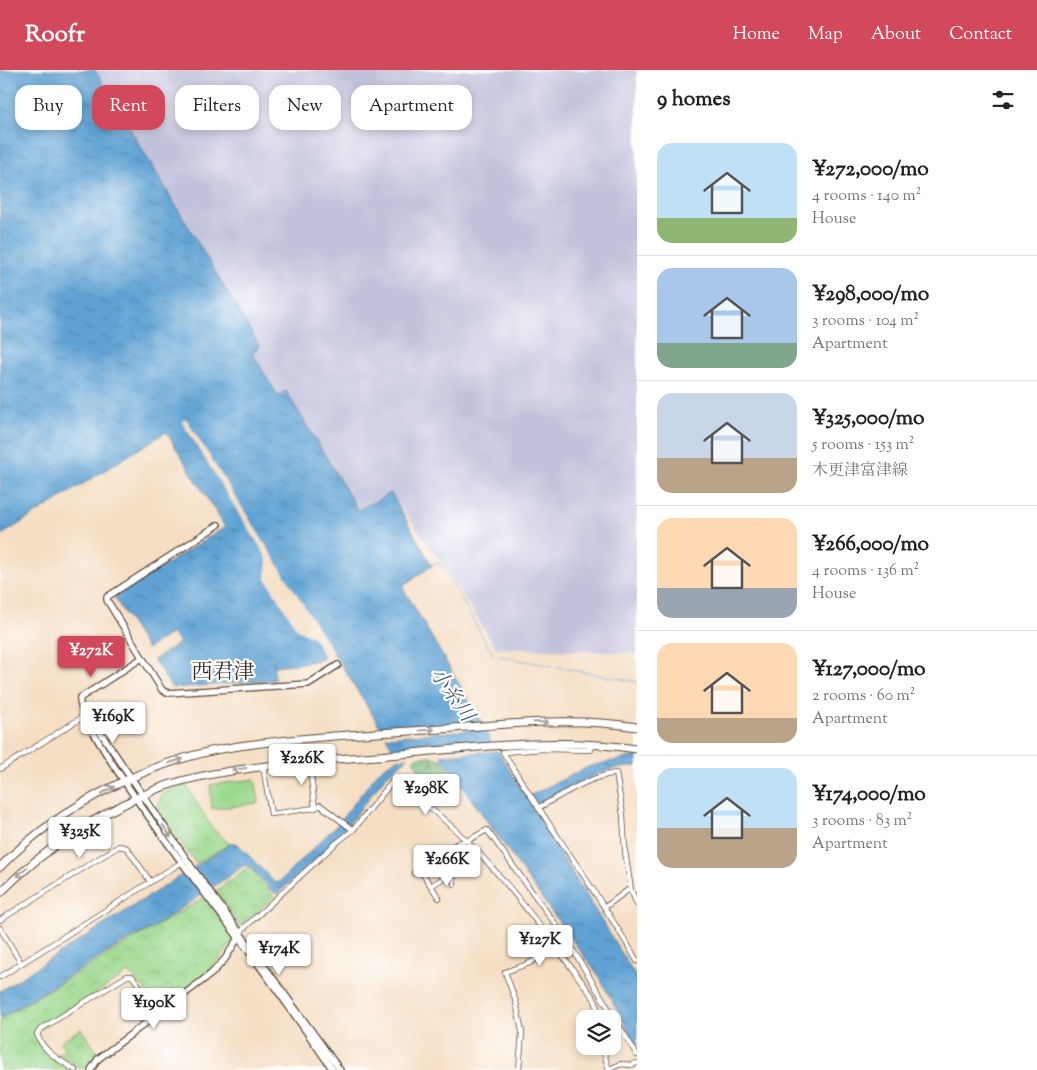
<!DOCTYPE html>
<meta charset="utf-8">
<style>
:root{--surface:#fff;--page:#f2f2f2;--text:#222;--muted:#767676;--line:#e0e0e0;--accent:#d1495b}
body{margin:0;font-family:"Sorts Mill Goudy","Noto Serif JP",serif;background:var(--page);color:var(--text);height:100vh;display:flex;flex-direction:column;font-size:19px;white-space:nowrap}
*{box-sizing:border-box;margin:0}
p{font-size:16px;color:var(--muted)}
.icon{flex:none;width:28px;height:28px;fill:none;stroke:currentColor;stroke-width:2;stroke-linecap:round;stroke-linejoin:round}
.map{position:relative;flex:1;overflow:hidden}
.drawer{display:flex;flex-direction:column;background:var(--surface);width:400px}
.drawer>*{flex:none}
.banner{position:absolute;left:15px;top:15px;width:475px;height:45px;display:flex;gap:10px}
.fabs{position:absolute;left:576px;top:940px;display:grid;gap:10px}
.fabs a{display:grid;place-items:center;width:45px;height:45px;border-radius:10px;background:var(--surface);box-shadow:0 2px 8px #0003;font-size:25px}
.price{position:absolute;translate:-50% -42px;padding:0 11px;border-radius:5px;background:#fff;color:#222;font-size:16px;line-height:32px;filter:drop-shadow(0 1px 2px #0008)}
.price::after{content:'';position:absolute;left:50%;top:30px;width:15px;height:11px;margin-left:-8px;background:inherit;clip-path:polygon(0 0,100% 0,50% 100%)}
.price.current{background:var(--accent);color:#fff}
ul{padding:0;list-style:none}
li{display:flex;align-items:center;gap:15px;height:125px;padding:0 20px}
li+li{border-top:1px solid var(--line)}
li span{display:grid;place-items:center;flex:none;width:140px;height:100px;border-radius:15px;color:#555}
li>.icon{margin-inline-start:auto}
span .icon{width:60px;height:60px;fill:#fffc;stroke-width:1}
li b{font-size:21px}
h2{display:flex;justify-content:space-between;align-items:center;height:60px;padding:0 20px;font-size:21px}
.chip{padding:0 18px;border-radius:15px;background:var(--surface);box-shadow:0 2px 8px #0003;font-size:18px;line-height:45px}
.chip.current{background:var(--accent);color:#fff}
header{display:flex;align-items:center;gap:30px;box-sizing:border-box;height:70px;padding:0 25px;background:var(--accent);color:#fff}
header strong{font-size:24px}
nav{display:flex;gap:28px;margin-inline-start:auto;font-size:18px}
main{display:flex;flex:1;min-height:0}
.map>svg:first-child{display:block}
.industrial{fill:#c2c2dc}
.forest{fill:url(#forest-firs);stroke:#5c714b}
.park{fill:url(#park-crowns);stroke:#6b8155}
.pitch{fill:#9bd88c;stroke:#6b8155}
.water{fill:url(#water-ripples);stroke:#4c6678}
.pier{fill:#f5dec3}
.lines{fill:none;stroke-linecap:round;stroke-linejoin:round}
.stream{stroke:#5ea2d3;stroke-width:1}
.street-casing{stroke:#574537;stroke-width:6}
.secondary-casing{stroke:#574537;stroke-width:8}
.primary-casing{stroke:#574537;stroke-width:9}
.street{stroke:#fff;stroke-width:4.5}
.secondary{stroke:#fff;stroke-width:5.5}
.primary{stroke:#fff;stroke-width:7}
.oneway{stroke:#a79f9a}
.labels{text-anchor:middle;stroke-width:4.5;stroke-linejoin:round;paint-order:stroke}
.water-label{font-size:20px;font-style:italic;fill:#4b606f;stroke:#fff}
.quarter-label{font-size:21px;fill:#3b2a1e;stroke:#fff}
</style>
<header>
<strong>Roofr</strong>
<nav><a>Home</a><a>Map</a><a>About</a><a>Contact</a></nav>
</header>
<main>
<div class="map">
<svg width="637" height="1000" viewBox="0 0 637 1000">
<defs>
<pattern id="forest-firs" width="22" height="20" patternUnits="userSpaceOnUse" patternTransform="scale(1.25)"><rect width="22" height="20" fill="#7cb878"/><path d="M5 1l3.5 6h-7zM16 11l3.5 6h-7z" fill="#679662"/></pattern>
<pattern id="park-crowns" width="20" height="18" patternUnits="userSpaceOnUse" patternTransform="scale(1.25)"><rect width="20" height="18" fill="#9bd88c"/><path d="M2 6a3 3 0 1 1 6 0M12 15a3 3 0 1 1 6 0" fill="none" stroke="#86ba78"/></pattern>
<pattern id="water-ripples" width="26" height="14" patternUnits="userSpaceOnUse" patternTransform="scale(1.25)"><rect width="26" height="14" fill="#5ea2d3"/><path d="M2 4q2-2 4 0t4 0M15 11q2-2 4 0t4 0" fill="none" stroke="#4f84ab"/></pattern>
</defs>
<rect width="100%" height="100%" fill="#fff"/>
<filter id="ink" filterUnits="userSpaceOnUse"><feTurbulence type="fractalNoise" baseFrequency=".02" numOctaves="2"/><feDisplacementMap in="SourceGraphic" scale="10" xChannelSelector="R" yChannelSelector="G"/><feConvolveMatrix kernelMatrix="1 2 1 2 8 2 1 2 1" color-interpolation-filters="sRGB"/></filter>
<filter id="wash" filterUnits="userSpaceOnUse"><feTurbulence type="fractalNoise" baseFrequency=".0096" numOctaves="4" result="noise"/><feDisplacementMap in="SourceGraphic" scale="20" xChannelSelector="R" yChannelSelector="G"/><feGaussianBlur stdDeviation="1.12" result="paint"/><feColorMatrix in="noise" values="0 0 0 0 0 0 0 0 0 0 0 0 0 0 0 0 0 1.4 0 .05"/><feComposite in="paint" operator="in"/></filter>
<g filter="url(#wash)">
<rect width="100%" height="100%" fill="#f5dec3"/>
<polygon class="industrial" points="95,0 637,0 637,583 496,578 443,494 391,424 359,441 286,322 278,326 252,283 260,277"/>
<path class="forest" d="M428 686H433V687L441 689 458 715 452 720 446 717C440 723 434 727 428 733L422 729 432 719 428 715 421 721 424 724 421 728 410 720 411 718 414 720 418 716 416 714 422 712 424 708 413 690 415 688Z"/>
<g class="park">
<polygon points="186,715 212,758 230,774 196,794 157,739 162,723"/>
<polygon points="249,796 274,827 241,855 238,855 216,821"/>
<polygon points="203,828 228,856 235,868 210,903 162,938 129,903 126,904 34,963 46,984 72,1000 0,1000 0,949"/>
<polygon points="81,959 98,983 85,997 82,999 58,984 65,979 60,972"/>
</g>
<polygon class="pitch" points="255,709 259,733 212,739 210,715"/>
<g class="water">
<path d="M0 0H95L260 277 252 283 278 326 286 321 358 440 391 423 432 496 402 516 481 652 382 660 334 583C316 593 295 594 274 596L273 590 275 610 172 618 154 590 179 573 172 563 147 579 114 527 225 457 166 362 0 466Z"/>
<polygon points="484,659 492,674 436,678 433,673 427,671 422,674 417,680 394,681 386,667"/>
<polygon points="498,681 526,726 528,726 534,735 532,737 637,908 637,977 598,905 558,851 440,685"/>
<polygon points="637,686 637,696 612,699 605,702 595,705 536,734 531,725 590,696"/>
<polygon points="408,688 385,707 334,773 277,824 273,822 250,796 245,795 154,857 122,874 0,948 0,921 232,773 237,773 275,813 279,812 337,755 379,701 396,689"/>
</g>
<polygon class="pier" points="186,349 334,583 325,588 313,567 297,559 266,509 267,488 182,352"/>
<g class="lines">
<polyline class="stream" points="431,494 440,493 445,500 493,585 637,612"/>
</g>
</g>
<g filter="url(#ink)">
<g class="lines">
<defs>
<g id="street">
<path d="M590 674 591 680 544 679 503 682C546 753 596 819 637 891"/>
<polyline points="309,691 315,738"/>
<polyline points="263,696 271,744 315,738 320,735 353,760"/>
<polyline points="0,699 86,645"/>
<path d="M538 738C562 725 588 707 616 703L623 745 625 781 631 820 637 834"/>
<polyline points="450,779 454,814"/>
<polyline points="420,800 439,828"/>
<polyline points="414,803 458,773 467,771 487,760 565,867 637,985"/>
<polyline points="431,816 453,802"/>
<polyline points="605,837 628,820 631,820"/>
<polyline points="0,850 119,776 127,778 150,811"/>
<polyline points="0,858 21,893"/>
<path d="M241 863 244 858 335 774 353 760 392 712C474 760 537 851 593 927L596 933 599 949"/>
<polyline points="0,907 182,792"/>
<polyline points="602,976 609,1000"/>
<polyline points="609,999 621,994 631,995 637,993"/>
<path d="M75 1000C60 990 43 982 37 964L41 959 127 906H132L160 943"/>
<polyline points="519,1000 522,962 516,932 505,902 530,893 555,876"/>
</g>
<g id="secondary">
<polyline points="218,455 107,527 107,530 162,620 167,623 308,614 338,595"/>
<path d="M142 588 80 628C73 652 215 837 238 867 271 910 302 955 333 1000"/>
<polyline points="86,645 96,656 191,796 340,1000"/>
<polyline points="91,1000 98,989 211,904 225,889 240,865"/>
</g>
<g id="primary">
<path d="M0 797C61 735 153 688 239 676 301 667 364 664 426 660 497 655 567 646 637 657"/>
<path d="M0 823C44 779 99 743 157 719 185 708 215 703 245 699 289 692 333 689 377 686 463 679 551 666 637 679"/>
</g>
</defs>
<use href="#street" class="street-casing"/>
<use href="#secondary" class="secondary-casing"/>
<use href="#primary" class="primary-casing"/>
<use href="#street" class="street"/>
<use href="#secondary" class="secondary"/>
<use href="#primary" class="primary"/>
</g>
<defs><path id="oneway-shaft" d="M-6 0H5M1.5-3L5.5 0L1.5 3" fill="none" stroke-width="1.6" stroke-linecap="round" stroke-linejoin="round" transform="scale(1.25)"/></defs>
<g class="oneway">
<use href="#oneway-shaft" transform="translate(541 652) rotate(-1)"/>
<use href="#oneway-shaft" transform="translate(427 660) rotate(-4)"/>
<use href="#oneway-shaft" transform="translate(176 691) rotate(-18)"/>
<use href="#oneway-shaft" transform="translate(239 699) rotate(172)"/>
<use href="#oneway-shaft" transform="translate(108 720) rotate(-29)"/>
<use href="#oneway-shaft" transform="translate(167 761) rotate(55)"/>
<use href="#oneway-shaft" transform="translate(22 802) rotate(142)"/>
</g>
</g>
<g class="labels">
<g class="water-label">
<text transform="translate(453 624) rotate(55)" y="7">小糸川</text>
</g>
<g class="quarter-label">
<text x="223" y="608">西君津</text>
</g>
</g>
</svg>
<div class="fabs">
<a><svg class="icon" aria-label="layers" viewBox="0 0 24 24"><path d="M12 4l9 5-9 5-9-5zM3 14l9 5 9-5"/></svg></a>
</div>
<b class="price current" style="left:91px;top:608px">¥272K</b>
<b class="price" style="left:113px;top:674px">¥169K</b>
<b class="price" style="left:302px;top:716px">¥226K</b>
<b class="price" style="left:426px;top:746px">¥298K</b>
<b class="price" style="left:80px;top:789px">¥325K</b>
<b class="price" style="left:447px;top:817px">¥266K</b>
<b class="price" style="left:540px;top:897px">¥127K</b>
<b class="price" style="left:279px;top:906px">¥174K</b>
<b class="price" style="left:154px;top:960px">¥190K</b>
<div class="banner">
<a class="chip">Buy</a>
<a class="chip current">Rent</a>
<a class="chip">Filters</a>
<a class="chip">New</a>
<a class="chip">Apartment</a>
</div>
</div>
<section class="drawer">
<h2>9 homes<svg class="icon" aria-label="filters" viewBox="0 0 24 24"><path d="M4 7h16M4 17h16"/><circle cx="9" cy="7" r="2"/><circle cx="15" cy="17" r="2"/></svg></h2>
<ul>
<li><span style="background:linear-gradient(#bfe0f5 75%,#8fb573 0)"><svg class="icon" aria-label="home" viewBox="0 0 24 24"><path d="M3 11l9-7 9 7M6 9v11h12V9"/></svg></span><div><b>¥272,000/mo</b><p>4 rooms · 140 m²</p><p>House</p></div></li>
<li><span style="background:linear-gradient(#a9c7e8 75%,#7fa58c 0)"><svg class="icon" aria-label="home" viewBox="0 0 24 24"><path d="M3 11l9-7 9 7M6 9v11h12V9"/></svg></span><div><b>¥298,000/mo</b><p>3 rooms · 104 m²</p><p>Apartment</p></div></li>
<li><span style="background:linear-gradient(#c9d6e8 65%,#b9a48a 0)"><svg class="icon" aria-label="home" viewBox="0 0 24 24"><path d="M3 11l9-7 9 7M6 9v11h12V9"/></svg></span><div><b>¥325,000/mo</b><p>5 rooms · 153 m²</p><p>木更津富津線</p></div></li>
<li><span style="background:linear-gradient(#ffd9b3 70%,#9aa5b1 0)"><svg class="icon" aria-label="home" viewBox="0 0 24 24"><path d="M3 11l9-7 9 7M6 9v11h12V9"/></svg></span><div><b>¥266,000/mo</b><p>4 rooms · 136 m²</p><p>House</p></div></li>
<li><span style="background:linear-gradient(#ffd9b3 75%,#b9a48a 0)"><svg class="icon" aria-label="home" viewBox="0 0 24 24"><path d="M3 11l9-7 9 7M6 9v11h12V9"/></svg></span><div><b>¥127,000/mo</b><p>2 rooms · 60 m²</p><p>Apartment</p></div></li>
<li><span style="background:linear-gradient(#bfe0f5 60%,#b9a48a 0)"><svg class="icon" aria-label="home" viewBox="0 0 24 24"><path d="M3 11l9-7 9 7M6 9v11h12V9"/></svg></span><div><b>¥174,000/mo</b><p>3 rooms · 83 m²</p><p>Apartment</p></div></li>
</ul>
</section>
</main>
